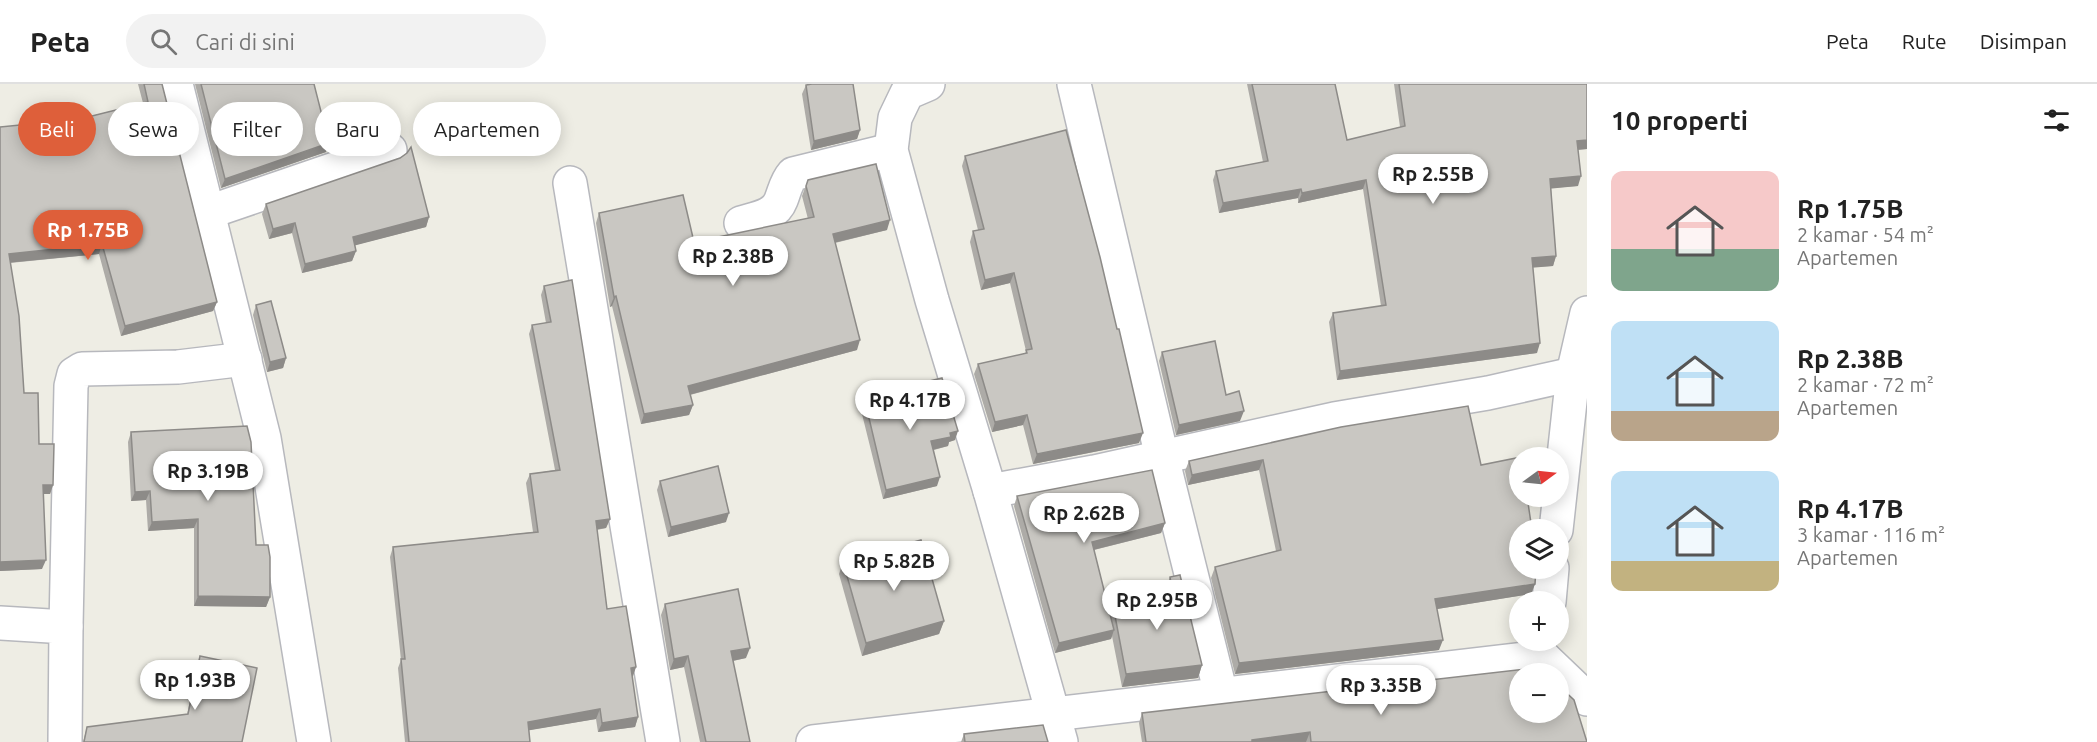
<!DOCTYPE html>
<html lang="id">
<meta charset="utf-8">
<style>
:root{--surface:#fff;--page:#f2f2f2;--text:#222;--muted:#767676;--line:#e0e0e0;--accent:#de5f3a}
body{margin:0;font-family:Ubuntu,sans-serif;background:var(--page);color:var(--text);height:100vh;display:flex;flex-direction:column;font-size:22px;white-space:nowrap}
*{box-sizing:border-box;margin:0}
p{font-size:20px;color:var(--muted)}
.icon{flex:none;width:33px;height:33px;fill:none;stroke:currentColor;stroke-width:2;stroke-linecap:round;stroke-linejoin:round}
.map{position:relative;flex:1;overflow:hidden}
.sheet{display:flex;flex-direction:column;background:var(--surface);width:510px}
.sheet>*{flex:none}
.guide{position:absolute;left:18px;top:18px;width:570px;height:54px;display:flex;gap:12px}
.needle{width:39px;rotate:75deg}
.tools{position:absolute;left:1509px;top:363px;display:grid;gap:12px}
.tools a{display:grid;place-items:center;width:60px;height:60px;border-radius:50%;background:var(--surface);box-shadow:0 3px 15px #0003;font-size:30px}
.price{position:absolute;translate:-50% -51px;padding:0 14px;border-radius:21px;background:#fff;color:#222;font-size:20px;line-height:39px;filter:drop-shadow(0 2px 3px #0008)}
.price::after{content:'';position:absolute;left:50%;top:36px;width:18px;height:14px;margin-left:-9px;background:inherit;clip-path:polygon(0 0,100% 0,50% 100%)}
.price.current{background:var(--accent);color:#fff}
ul{padding:0;list-style:none}
li{display:flex;align-items:center;gap:18px;height:150px;padding:0 24px}
li span{display:grid;place-items:center;flex:none;width:168px;height:120px;border-radius:12px;color:#555}
li>.icon{margin-inline-start:auto}
span .icon{width:72px;height:72px;fill:#fffc;stroke-width:1}
li b{font-size:26px}
h2{display:flex;justify-content:space-between;align-items:center;height:72px;padding:0 24px;font-size:26px}
.chip{padding:0 21px;border-radius:27px;background:var(--surface);box-shadow:0 3px 15px #0003;font-size:21px;line-height:54px}
.chip.current{background:var(--accent);color:#fff}
header{display:flex;align-items:center;gap:36px;box-sizing:border-box;height:84px;padding:0 30px;background:var(--surface);border-bottom:2px solid var(--line)}
header strong{font-size:28px}
nav{display:flex;gap:33px;margin-inline-start:auto;font-size:21px}
.search{width:420px;height:54px;background:var(--page);display:flex;align-items:center;gap:15px;box-sizing:border-box;padding:0 21px;border-radius:33px;color:var(--muted);font-size:22px}
main{display:flex;flex:1;min-height:0}
.map>svg:first-child{display:block}
.lines{fill:none;stroke-linecap:round;stroke-linejoin:round}
.minor-casing{stroke:#b7b8bd;stroke-width:36}
.minor{stroke:#fff;stroke-width:33}
.wall{fill:#adaba7}
.shaded-wall{fill:#8d8b88}
.building{fill:#c9c7c2;stroke:#8d8b88;stroke-width:1.5}
</style>
<header>
<strong>Peta</strong>
<div class="search"><svg class="icon" aria-label="search" viewBox="0 0 24 24"><circle cx="10" cy="10" r="6"/><path d="M15 15l6 6"/></svg>Cari di sini</div>
<nav><a>Peta</a><a>Rute</a><a>Disimpan</a></nav>
</header>
<main>
<div class="map">
<svg width="1587" height="658" viewBox="0 0 1587 658">
<rect width="100%" height="100%" fill="#eeede4"/>
<g class="lines">
<defs>
<g id="minor">
<polyline points="176,0 264,354 314,658"/>
<polyline points="928,0 907,9 895,34 891,66 932,216 990,407 1061,658"/>
<polyline points="1074,0 1162,373 1221,610"/>
<polyline points="570,99 663,658"/>
<polyline points="209,128 390,66"/>
<path d="M741 139C757 134 775 132 781 116 785 106 786 98 793 90L891 66"/>
<polyline points="990,407 1094,388 1334,335 1488,309 1573,290"/>
<polyline points="1556,446 1573,290 1587,229"/>
<polyline points="1549,518 1552,484"/>
<polyline points="0,539 66,543 65,658"/>
<polyline points="66,543 71,302 74,290 82,285 178,283 245,275"/>
<polyline points="1543,573 1587,615"/>
<polyline points="813,658 1543,573"/>
</g>
</defs>
<use href="#minor" class="minor-casing"/>
<use href="#minor" class="minor"/>
</g>
<g class="wall">
<polygon points="138,0 162,0 217,218 213,227 121,252 99,170 10,179 24,309 39,360 53,401 50,410 43,410 42,485 0,487 0,43 40,45 143,19"/>
<polygon points="195,0 314,0 329,59 326,68 221,104"/>
<polygon points="1247,0 1335,0 1347,56 1400,43 1394,0 1587,0 1587,65 1578,66 1578,102 1551,104 1556,172 1553,182 1533,183 1537,269 1337,296 1329,238 1333,229 1381,222 1363,105 1298,119 1298,114 1219,129 1213,96 1216,87 1263,78"/>
<polygon points="806,1 860,46 857,55 811,66 802,10"/>
<polygon points="965,72 1139,359 1033,380 1023,341 992,348 974,290 978,280 1025,270 1026,267 1010,199 981,206 970,158 973,147 978,146 962,82"/>
<polygon points="400,74 429,133 426,143 355,161 356,167 352,177 302,189 292,149 269,155 262,130 266,120"/>
<polygon points="808,96 887,146 835,159 857,266 690,311 693,321 689,331 641,340 612,222 610,223 596,139 599,129 694,158 808,135 802,112"/>
<polygon points="544,202 610,435 606,444 597,446 607,525 636,583 632,593 638,633 635,643 598,648 596,635 529,646 530,658 405,658 398,584 401,576 390,473 393,463 533,448 526,399 530,390 555,386 529,250 532,241 546,239 541,211"/>
<polygon points="256,221 286,274 283,284 267,288 253,231"/>
<polygon points="1162,268 1226,311 1240,337 1176,351 1159,277"/>
<polygon points="864,313 955,356 949,358 948,362 934,366 937,402 883,415 860,322"/>
<polygon points="1341,343 1481,381 1535,500 1531,510 1437,525 1439,566 1235,590 1211,494 1215,483 1276,467 1259,386 1188,401 1185,387 1189,377"/>
<polygon points="131,348 256,461 270,513 266,523 194,522 194,444 148,447 146,416 131,417 128,358"/>
<polygon points="660,397 726,438 668,453 657,406"/>
<polygon points="1017,412 1165,439 1161,449 1094,466 1109,525 1112,516 1165,506 1170,493 1202,581 1198,594 1122,603 1112,552 1111,555 1055,569 1014,422"/>
<polygon points="843,478 944,537 939,550 862,572 839,490"/>
<polygon points="665,520 746,574 733,577 750,658 700,658 684,583 670,586 661,531"/>
<polygon points="200,572 242,658 83,658 87,643 187,631 197,582"/>
<polygon points="1520,590 1587,658 1142,658 1139,639 1142,629"/>
<polygon points="964,650 1048,658 961,658"/>
</g>
<g class="shaded-wall">
<polygon points="860,46 857,55 811,66 814,57"/>
<polygon points="1587,56 1587,65 1574,66 1577,57"/>
<polygon points="329,59 326,68 221,104 225,95"/>
<polygon points="1581,92 1578,102 1547,105 1550,95"/>
<polygon points="1366,96 1363,105 1298,119 1302,109"/>
<polygon points="1301,105 1298,114 1219,129 1223,119"/>
<polygon points="429,133 426,143 349,163 353,153"/>
<polygon points="890,136 887,146 829,160 833,150"/>
<polygon points="295,139 292,149 269,155 273,145"/>
<polygon points="102,160 99,170 6,179 9,170"/>
<polygon points="356,167 352,177 302,189 305,180"/>
<polygon points="1556,172 1553,182 1529,184 1532,174"/>
<polygon points="1014,189 1010,199 981,206 985,196"/>
<polygon points="616,212 612,222 610,223 614,213"/>
<polygon points="217,218 213,227 121,252 125,242"/>
<polygon points="860,256 857,266 685,312 688,302"/>
<polygon points="1540,259 1537,269 1337,296 1340,287"/>
<polygon points="286,274 283,284 267,288 270,278"/>
<polygon points="693,321 689,331 641,340 644,330"/>
<polygon points="1244,327 1240,337 1176,351 1179,341"/>
<polygon points="1027,331 1023,341 992,348 995,338"/>
<polygon points="958,347 955,356 949,358 948,362 928,367 931,357 950,349"/>
<polygon points="1143,349 1139,359 1033,380 1037,370"/>
<polygon points="1263,376 1259,386 1188,401 1192,391"/>
<polygon points="940,393 937,402 883,415 886,406"/>
<polygon points="43,401 53,401 50,410 40,410"/>
<polygon points="150,407 146,416 131,417 135,408"/>
<polygon points="729,429 726,438 668,453 671,443"/>
<polygon points="198,435 194,444 148,447 152,438"/>
<polygon points="610,435 606,444 592,446 596,437"/>
<polygon points="1165,439 1161,449 1089,467 1092,458"/>
<polygon points="46,476 42,485 0,487 0,478"/>
<polygon points="1535,500 1531,510 1431,526 1435,515"/>
<polygon points="198,512 270,513 266,523 194,522"/>
<polygon points="944,537 939,550 862,572 866,559"/>
<polygon points="1114,546 1111,555 1055,569 1059,559"/>
<polygon points="1443,556 1439,566 1235,590 1239,579"/>
<polygon points="750,564 746,574 727,578 731,567"/>
<polygon points="688,572 684,583 670,586 674,575"/>
<polygon points="1202,581 1198,594 1122,603 1126,590"/>
<polygon points="636,583 633,592 628,593 631,584"/>
<polygon points="600,625 596,635 525,647 528,638"/>
<polygon points="638,633 635,643 598,648 602,639"/>
<polygon points="1310,648 1306,658 1251,658 1252,656"/>
</g>
<g class="building">
<polygon points="144,0 162,0 217,218 125,242 102,160 9,170 19,232 24,309 38,309 39,360 54,360 53,401 43,401 46,476 0,478 0,43 40,39 40,45 148,18"/>
<polygon points="201,0 314,0 329,59 225,95"/>
<polygon points="812,0 853,0 860,46 814,57 806,1"/>
<polygon points="1252,0 1335,0 1347,56 1405,42 1399,0 1587,0 1587,56 1577,57 1581,92 1550,95 1556,172 1532,174 1540,259 1340,287 1333,229 1386,221 1366,96 1302,109 1301,105 1223,119 1216,87 1268,77"/>
<polygon points="1066,46 1100,173 1117,245 1119,245 1143,349 1037,370 1027,331 995,338 978,280 1027,269 1026,266 1032,265 1014,189 985,196 973,147 984,145 965,72"/>
<polygon points="411,63 429,133 353,153 356,167 305,180 295,139 273,145 266,120 400,74 407,69"/>
<polygon points="876,80 890,136 833,150 860,256 688,302 693,321 644,330 616,212 614,213 599,129 683,111 694,158 814,133 806,102 808,96"/>
<polygon points="572,196 610,435 596,437 607,525 626,522 636,583 631,584 638,633 602,639 600,625 528,638 530,658 409,658 401,575 405,575 393,463 538,448 530,390 560,386 532,241 551,238 544,202"/>
<polygon points="271,217 286,274 270,278 256,221"/>
<polygon points="1215,257 1226,311 1239,307 1244,327 1179,341 1162,268"/>
<polygon points="942,294 958,347 950,349 951,353 931,357 940,393 886,406 864,313"/>
<polygon points="1468,322 1481,381 1521,373 1520,374 1520,412 1527,412 1532,446 1520,446 1520,484 1536,484 1535,500 1435,515 1443,556 1239,579 1215,483 1281,466 1263,376 1192,391 1189,377 1341,343"/>
<polygon points="247,342 251,358 256,461 268,461 270,473 270,513 198,512 198,435 152,438 150,407 135,408 131,348"/>
<polygon points="718,382 729,429 671,443 660,397"/>
<polygon points="1152,386 1165,439 1092,458 1114,546 1059,559 1017,412"/>
<polygon points="921,456 944,537 866,559 843,478"/>
<polygon points="1180,491 1202,581 1126,590 1112,516 1172,505 1170,493"/>
<polygon points="738,505 750,564 731,567 750,658 706,658 688,572 674,575 665,520"/>
<polygon points="200,572 257,584 242,658 84,658 87,643 188,630"/>
<polygon points="1526,585 1527,590 1520,590 1520,628 1558,628 1558,601 1574,616 1587,658 1311,658 1310,648 1252,656 1252,658 1146,658 1142,629"/>
<polygon points="1043,641 1048,658 965,658 964,650"/>
</g>
</svg>
<div class="tools">
<a><svg class="needle" viewBox="-14 -14 28 28"><path d="M0-13l5 13h-10z" fill="#e53935"/><path d="M0 13l5-13h-10z" fill="#767676"/></svg></a>
<a><svg class="icon" aria-label="layers" viewBox="0 0 24 24"><path d="M12 4l9 5-9 5-9-5zM3 14l9 5 9-5"/></svg></a>
<a>+</a>
<a>−</a>
</div>
<b class="price" style="left:1433px;top:121px">Rp 2.55B</b>
<b class="price current" style="left:88px;top:177px">Rp 1.75B</b>
<b class="price" style="left:733px;top:203px">Rp 2.38B</b>
<b class="price" style="left:910px;top:347px">Rp 4.17B</b>
<b class="price" style="left:208px;top:418px">Rp 3.19B</b>
<b class="price" style="left:1084px;top:460px">Rp 2.62B</b>
<b class="price" style="left:894px;top:508px">Rp 5.82B</b>
<b class="price" style="left:1157px;top:547px">Rp 2.95B</b>
<b class="price" style="left:195px;top:627px">Rp 1.93B</b>
<b class="price" style="left:1381px;top:632px">Rp 3.35B</b>
<div class="guide">
<a class="chip current">Beli</a>
<a class="chip">Sewa</a>
<a class="chip">Filter</a>
<a class="chip">Baru</a>
<a class="chip">Apartemen</a>
</div>
</div>
<section class="sheet">
<h2>10 properti<svg class="icon" aria-label="filters" viewBox="0 0 24 24"><path d="M4 7h16M4 17h16"/><circle cx="9" cy="7" r="2"/><circle cx="15" cy="17" r="2"/></svg></h2>
<ul>
<li><span style="background:linear-gradient(#f6c9c9 65%,#7fa58c 0)"><svg class="icon" aria-label="home" viewBox="0 0 24 24"><path d="M3 11l9-7 9 7M6 9v11h12V9"/></svg></span><div><b>Rp 1.75B</b><p>2 kamar · 54 m²</p><p>Apartemen</p></div></li>
<li><span style="background:linear-gradient(#bfe0f5 75%,#b9a48a 0)"><svg class="icon" aria-label="home" viewBox="0 0 24 24"><path d="M3 11l9-7 9 7M6 9v11h12V9"/></svg></span><div><b>Rp 2.38B</b><p>2 kamar · 72 m²</p><p>Apartemen</p></div></li>
<li><span style="background:linear-gradient(#bfe0f5 75%,#c2b280 0)"><svg class="icon" aria-label="home" viewBox="0 0 24 24"><path d="M3 11l9-7 9 7M6 9v11h12V9"/></svg></span><div><b>Rp 4.17B</b><p>3 kamar · 116 m²</p><p>Apartemen</p></div></li>
</ul>
</section>
</main>
